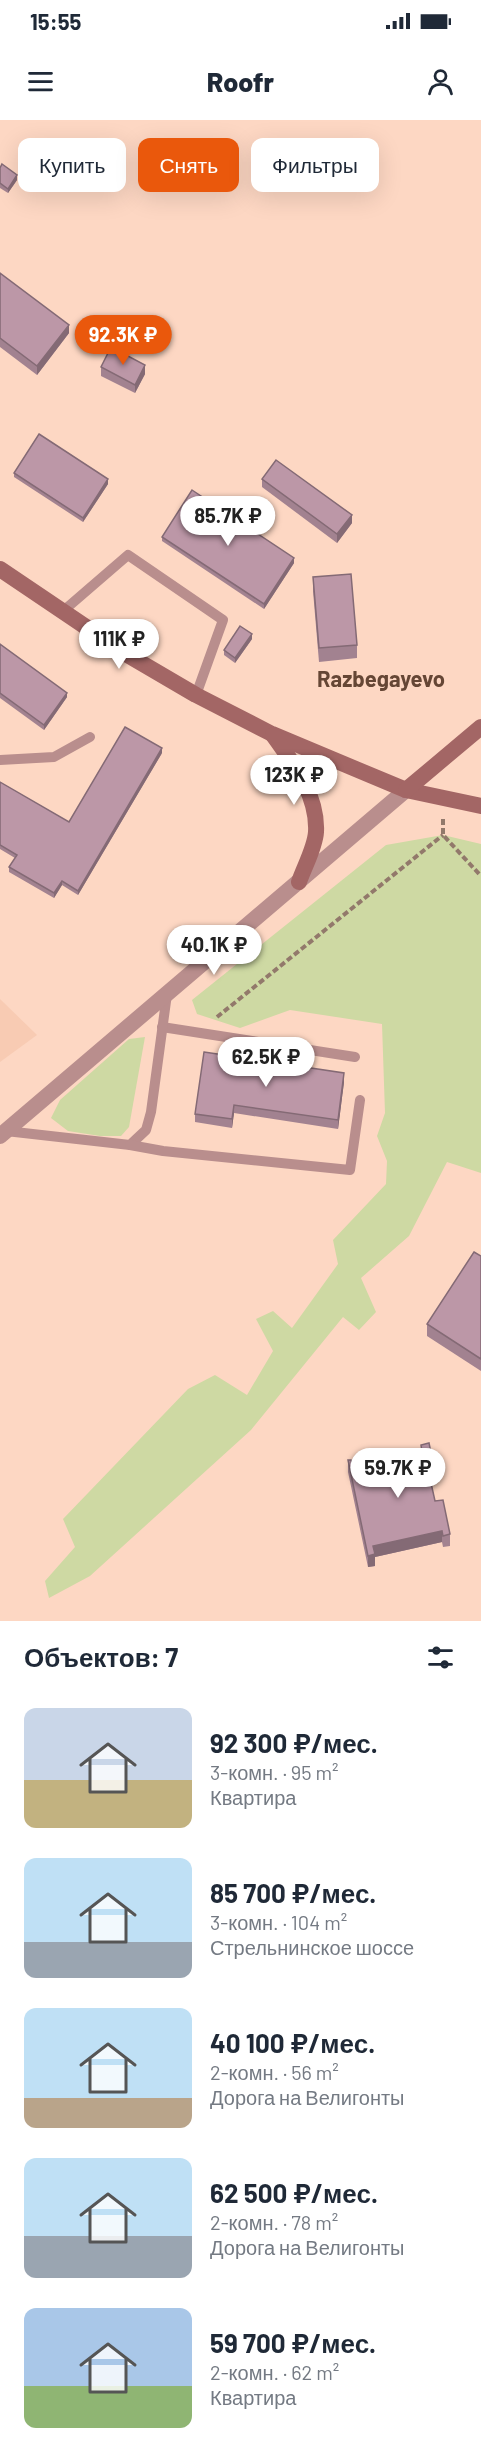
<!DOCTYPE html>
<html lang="ru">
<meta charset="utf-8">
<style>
:root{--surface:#fff;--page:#f6f6f7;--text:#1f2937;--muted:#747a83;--accent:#ea580c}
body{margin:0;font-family:Barlow,sans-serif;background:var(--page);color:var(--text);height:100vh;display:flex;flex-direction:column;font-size:22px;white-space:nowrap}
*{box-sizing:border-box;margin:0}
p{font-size:20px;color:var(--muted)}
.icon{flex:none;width:33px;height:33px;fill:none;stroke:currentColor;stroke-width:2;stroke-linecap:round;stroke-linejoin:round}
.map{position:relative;height:1501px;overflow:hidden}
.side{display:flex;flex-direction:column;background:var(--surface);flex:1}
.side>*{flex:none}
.hud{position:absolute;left:18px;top:18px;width:446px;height:54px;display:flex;gap:12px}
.price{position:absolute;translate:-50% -51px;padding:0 14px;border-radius:21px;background:#fff;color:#222;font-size:20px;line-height:39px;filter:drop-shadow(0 2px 3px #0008)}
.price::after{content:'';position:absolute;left:50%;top:36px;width:18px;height:14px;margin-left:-9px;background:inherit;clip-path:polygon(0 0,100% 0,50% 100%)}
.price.selected{background:var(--accent);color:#fff}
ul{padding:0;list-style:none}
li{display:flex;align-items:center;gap:18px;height:150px;padding:0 24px}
li span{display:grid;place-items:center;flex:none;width:168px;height:120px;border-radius:12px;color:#555}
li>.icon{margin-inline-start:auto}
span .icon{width:72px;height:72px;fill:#fffc;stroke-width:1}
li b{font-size:26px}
h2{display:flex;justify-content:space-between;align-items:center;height:72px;padding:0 24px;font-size:26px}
.chip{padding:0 21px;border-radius:12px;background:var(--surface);box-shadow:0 6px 24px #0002;font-size:21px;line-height:54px}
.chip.selected{background:var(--accent);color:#fff}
.status{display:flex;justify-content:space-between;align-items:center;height:42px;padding:0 30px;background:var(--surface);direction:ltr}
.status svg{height:16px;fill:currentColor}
header{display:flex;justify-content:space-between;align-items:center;height:78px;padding:0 24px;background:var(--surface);font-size:27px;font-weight:800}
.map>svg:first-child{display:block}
.built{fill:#f8cbb3}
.green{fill:#ced9a3}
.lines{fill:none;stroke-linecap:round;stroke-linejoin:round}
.path{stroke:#92796b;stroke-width:4;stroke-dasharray:6 3;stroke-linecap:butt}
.service{stroke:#b98e8d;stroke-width:10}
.tertiary{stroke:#b98e8d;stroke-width:16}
.secondary{stroke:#a36665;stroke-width:16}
.wall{fill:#a28290}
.shaded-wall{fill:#846a75}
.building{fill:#bc97a7;stroke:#846a75;stroke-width:1.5}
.labels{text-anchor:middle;stroke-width:6;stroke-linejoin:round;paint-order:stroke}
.quarter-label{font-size:22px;font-weight:bold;fill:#654635;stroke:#fdd7c3}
</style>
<div class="status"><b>15:55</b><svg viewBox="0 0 49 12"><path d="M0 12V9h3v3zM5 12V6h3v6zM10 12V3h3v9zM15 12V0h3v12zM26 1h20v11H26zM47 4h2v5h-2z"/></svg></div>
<header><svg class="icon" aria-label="menu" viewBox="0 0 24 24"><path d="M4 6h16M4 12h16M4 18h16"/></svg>Roofr<svg class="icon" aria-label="person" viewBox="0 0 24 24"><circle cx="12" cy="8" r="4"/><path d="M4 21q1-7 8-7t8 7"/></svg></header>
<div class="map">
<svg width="481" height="1501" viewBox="0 0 481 1501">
<rect width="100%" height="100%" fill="#fdd7c3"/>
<polygon class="built" points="0,879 37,915 0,942"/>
<g class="green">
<polygon points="443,715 481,724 481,1053 447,1042 409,1116 361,1158 376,1192 359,1210 343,1197 251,1310 90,1456 49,1478 45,1461 75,1427 63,1399 188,1269 215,1255 247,1275 273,1231 256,1199 273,1191 292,1208 338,1144 333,1120 386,1064 387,1041 377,1016 385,993 382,904 290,890 240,908 197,894 192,880 386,725"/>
<polygon points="145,917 129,1007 121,1016 100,1016 68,1011 51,998 60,980 86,957 129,919"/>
</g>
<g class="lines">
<g class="path">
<polyline points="443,699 443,715 481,756"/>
<polyline points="217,897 443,715"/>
</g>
<g class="service">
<polyline points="62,492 128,435 223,500 196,575"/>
<polyline points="0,640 54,637 90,617"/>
<polyline points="162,907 355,937"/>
<polyline points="6,1011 130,1025 146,1010 151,992 167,874"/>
<polyline points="130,1025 163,1031 350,1050 360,980"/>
</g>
<polyline class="tertiary" points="0,1016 406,670"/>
<g class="secondary">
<polyline points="0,449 126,534 196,575 272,614 406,670 481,686"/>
<path d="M273 615C293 643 318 675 316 712 315 728 304 747 299 762"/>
<polyline points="406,670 481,607"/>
</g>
</g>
<g class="wall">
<polygon points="0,48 17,60 8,73 0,68"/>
<polygon points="0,153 69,213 37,255 0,227"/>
<polygon points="101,247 145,254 135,273 101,256"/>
<polygon points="14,353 108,364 83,402 14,357"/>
<polygon points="262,359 352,403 337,423 262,367"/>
<polygon points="162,417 294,443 264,489 162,421"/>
<polygon points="313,457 357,525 357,538 319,542 313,471"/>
<polygon points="252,519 235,543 224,535 224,530"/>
<polygon points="0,524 67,577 44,610 0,578"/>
<polygon points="162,633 78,775 62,765 54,778 9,752 9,747 15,738 0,729 0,662 69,702"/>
<polygon points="344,953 344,962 338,1009 234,993 232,1008 195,1002 195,994"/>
<polygon points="481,1136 481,1251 427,1216 427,1204"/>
<polygon points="421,1325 435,1364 431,1365 435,1381 450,1414 450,1426 443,1427 442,1422 375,1437 375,1446 368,1447 348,1352 348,1340 353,1347 421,1332"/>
</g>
<g class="shaded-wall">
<polygon points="17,55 17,60 8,73 8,69"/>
<polygon points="69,205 69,213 37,255 37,246"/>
<polygon points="145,245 145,254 135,273 135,265"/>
<polygon points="108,359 108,364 83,402 83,398"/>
<polygon points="352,395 352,403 337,423 337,414"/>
<polygon points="294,438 294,443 264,489 264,484"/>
<polygon points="252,514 252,519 235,543 235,538"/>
<polygon points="67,573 67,577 44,610 44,605"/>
<polygon points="162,628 162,633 78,775 78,771"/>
<polygon points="62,761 62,765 54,778 54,773"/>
<polygon points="344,953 344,962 338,1009 338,1000"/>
<polygon points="234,985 234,993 232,1008 232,999"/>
<polygon points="435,1352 435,1364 429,1365 429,1354"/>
<polygon points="442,1411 442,1422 375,1437 375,1446 368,1447 368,1436 373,1426"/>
</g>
<g class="building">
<polygon points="2,44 17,55 8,69 0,63 0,48"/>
<polygon points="0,153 69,205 37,246 0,218"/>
<polygon points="111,227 145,245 135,265 101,247"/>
<polygon points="39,314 108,359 83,398 14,353"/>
<polygon points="276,340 352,395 337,414 262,359"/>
<polygon points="192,370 294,438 264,484 162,417"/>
<polygon points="351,454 357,525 319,528 313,457"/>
<polygon points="240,506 252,514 235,538 224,530"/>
<polygon points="0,524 67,573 44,605 0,573"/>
<polygon points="125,607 162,628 78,771 62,761 54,773 9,747 17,735 0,725 0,662 69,702"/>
<polygon points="204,932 344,953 338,1000 234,985 232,999 195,994"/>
<polygon points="474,1132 481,1136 481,1239 427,1204"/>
<polygon points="429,1323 435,1352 429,1354 435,1381 443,1380 450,1414 443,1416 442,1411 373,1426 375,1434 368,1436 348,1340 351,1340 353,1347 422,1332 421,1325"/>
</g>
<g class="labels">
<g class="quarter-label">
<text x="381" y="567">Razbegayevo</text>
</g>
</g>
</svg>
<b class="price selected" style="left:123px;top:246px">92.3K ₽</b>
<b class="price" style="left:228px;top:427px">85.7K ₽</b>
<b class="price" style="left:119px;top:550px">111K ₽</b>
<b class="price" style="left:294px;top:686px">123K ₽</b>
<b class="price" style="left:214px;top:856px">40.1K ₽</b>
<b class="price" style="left:266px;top:968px">62.5K ₽</b>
<b class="price" style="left:398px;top:1379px">59.7K ₽</b>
<div class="hud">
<a class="chip">Купить</a>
<a class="chip selected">Снять</a>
<a class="chip">Фильтры</a>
</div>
</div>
<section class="side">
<h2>Объектов: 7<svg class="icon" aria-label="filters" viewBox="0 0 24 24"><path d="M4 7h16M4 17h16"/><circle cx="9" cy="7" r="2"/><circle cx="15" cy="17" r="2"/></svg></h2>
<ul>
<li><span style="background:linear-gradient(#c9d6e8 60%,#c2b280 0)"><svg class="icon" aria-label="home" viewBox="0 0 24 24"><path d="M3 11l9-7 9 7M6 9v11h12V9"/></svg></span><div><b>92 300 ₽/мес.</b><p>3-комн. · 95 m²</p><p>Квартира</p></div></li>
<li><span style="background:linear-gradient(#bfe0f5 70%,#9aa5b1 0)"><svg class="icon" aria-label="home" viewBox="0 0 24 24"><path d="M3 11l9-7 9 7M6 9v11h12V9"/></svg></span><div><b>85 700 ₽/мес.</b><p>3-комн. · 104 m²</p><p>Стрельнинское шоссе</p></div></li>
<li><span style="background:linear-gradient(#bfe0f5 75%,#b9a48a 0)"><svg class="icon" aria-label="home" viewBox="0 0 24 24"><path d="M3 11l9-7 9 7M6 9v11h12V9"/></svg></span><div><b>40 100 ₽/мес.</b><p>2-комн. · 56 m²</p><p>Дорога на Велигонты</p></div></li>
<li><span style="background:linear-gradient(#bfe0f5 65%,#9aa5b1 0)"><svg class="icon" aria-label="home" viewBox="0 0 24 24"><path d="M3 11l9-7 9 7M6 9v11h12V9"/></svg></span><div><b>62 500 ₽/мес.</b><p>2-комн. · 78 m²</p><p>Дорога на Велигонты</p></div></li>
<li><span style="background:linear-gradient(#a9c7e8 65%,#8fb573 0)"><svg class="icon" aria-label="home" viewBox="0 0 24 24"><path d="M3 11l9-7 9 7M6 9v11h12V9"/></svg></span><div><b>59 700 ₽/мес.</b><p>2-комн. · 62 m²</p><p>Квартира</p></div></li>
</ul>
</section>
